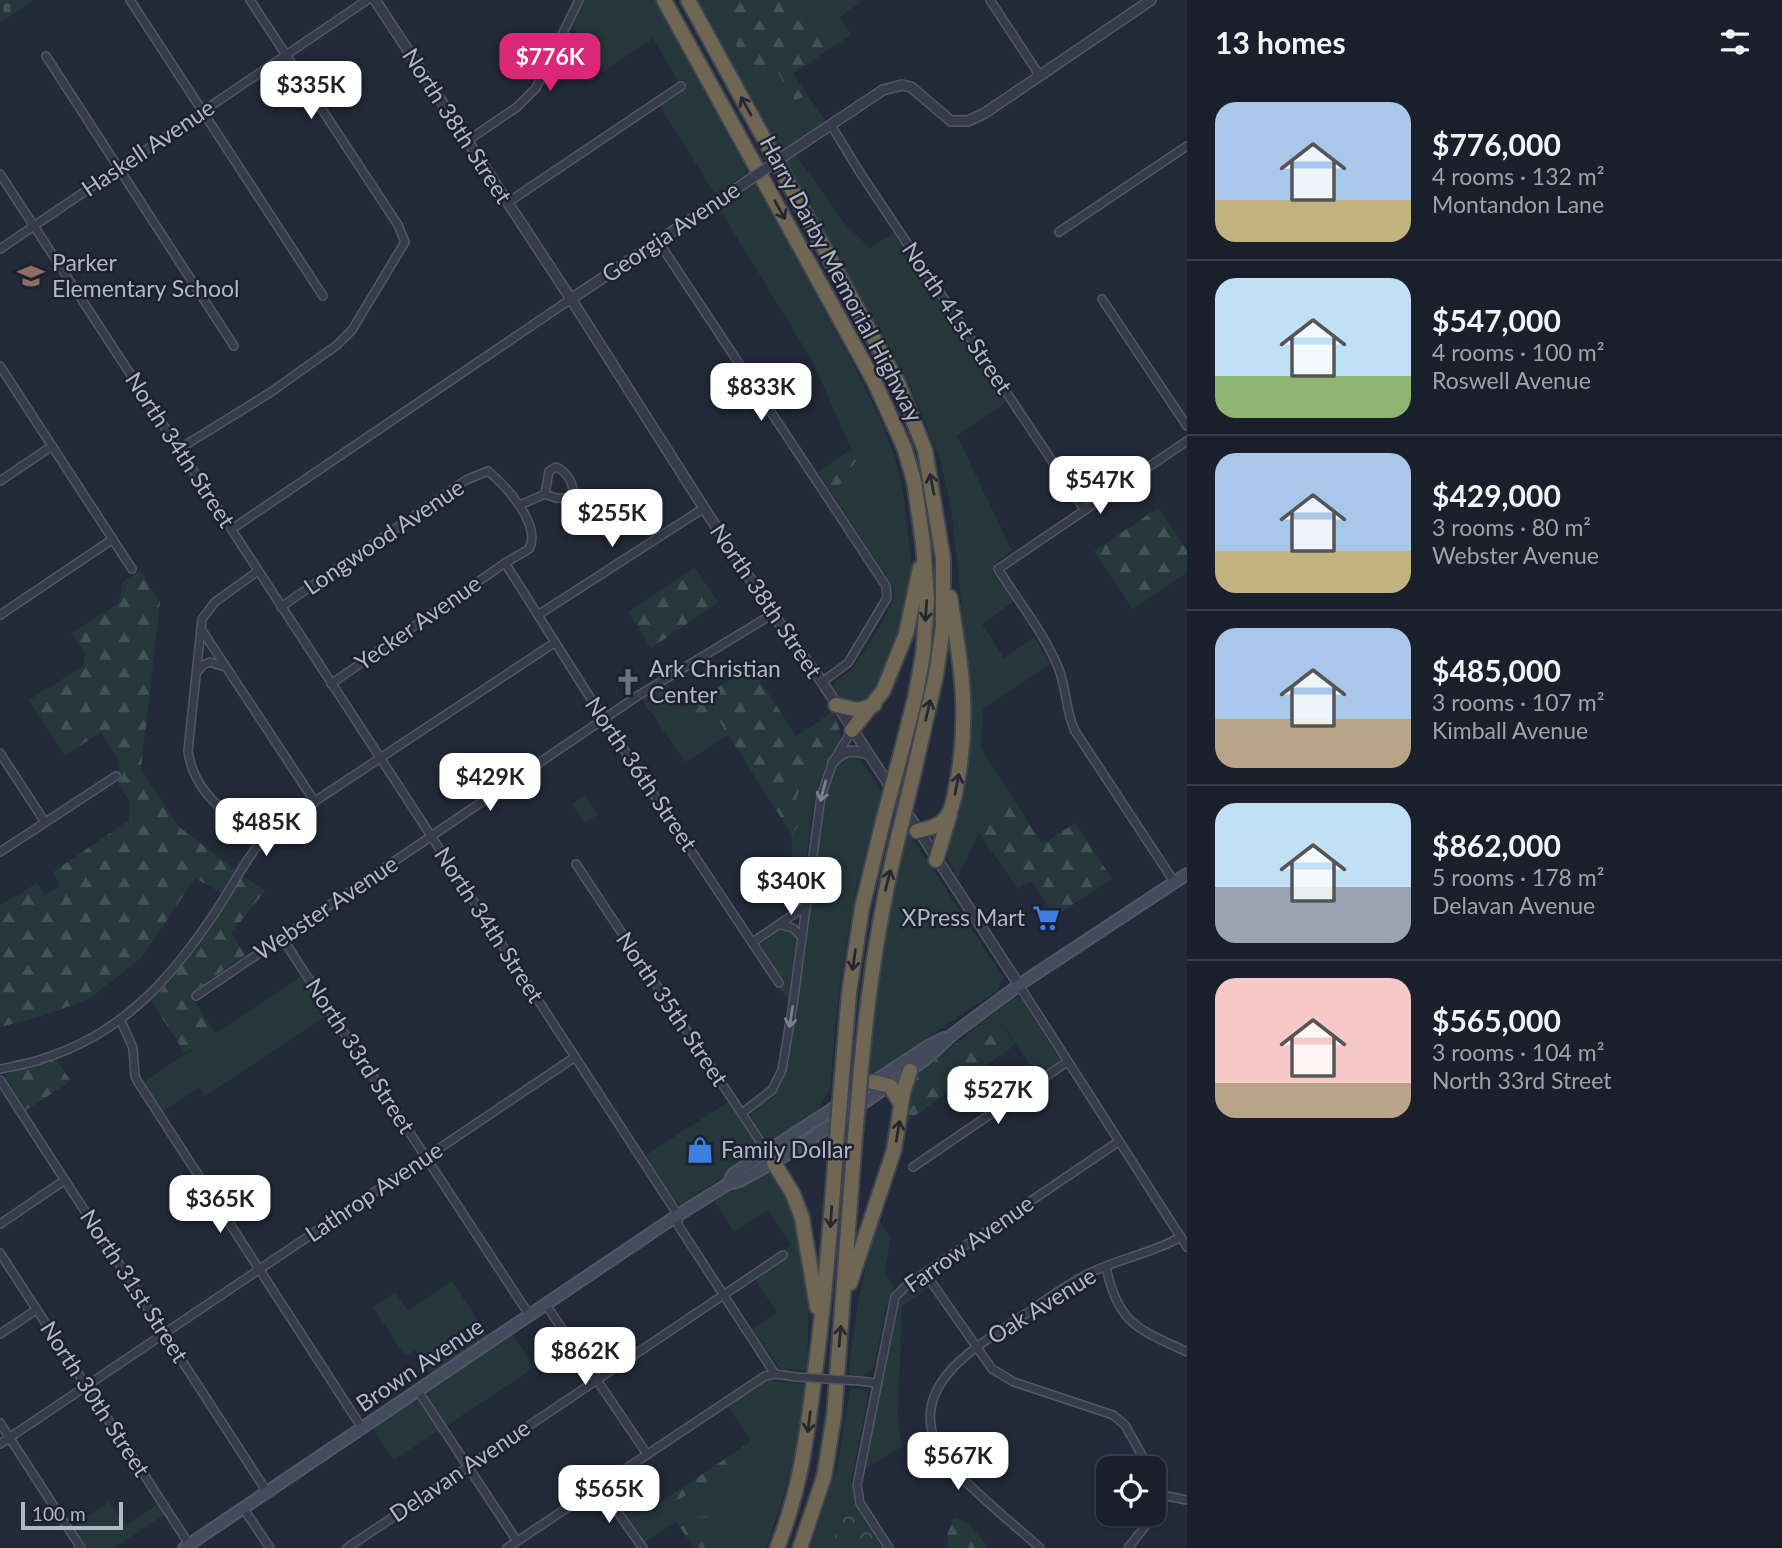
<!DOCTYPE html>
<meta charset="utf-8">
<style>
:root{--surface:#1a202b;--page:#232833;--text:#f1f3f6;--muted:#9fa3a9;--line:#383e47;--accent:#db2777}
body{margin:0;font-family:Lato,sans-serif;background:var(--page);color:var(--text);height:100vh;display:flex;flex-direction:column;font-size:26px;white-space:nowrap}
*{box-sizing:border-box;margin:0}
p{font-size:23px;color:var(--muted)}
.icon{flex:none;width:38px;height:38px;fill:none;stroke:currentColor;stroke-width:2;stroke-linecap:round;stroke-linejoin:round}
.map{position:relative;flex:1;overflow:hidden}
.drawer{display:flex;flex-direction:column;background:var(--surface);width:595px}
.drawer>*{flex:none}
.buttons{position:absolute;left:1096px;top:1456px;display:grid;gap:14px}
.buttons a{display:grid;place-items:center;width:70px;height:70px;border-radius:14px;background:var(--surface);box-shadow:0 2px 5px #0004,0 0 0 2px var(--line);font-size:35px}
.scale{position:absolute;left:21px;bottom:18px;width:102px;box-sizing:border-box;padding-left:7px;border:4px solid #b1b7c6;border-top:0;font-size:19px;line-height:24px;white-space:nowrap;color:#b1b7c6;-webkit-text-stroke:5px #1b212e;paint-order:stroke}
.price{position:absolute;translate:-50% -60px;padding:0 16px;border-radius:14px;background:#fff;color:#222;font-size:23px;line-height:46px;filter:drop-shadow(0 2px 4px #0008)}
.price::after{content:'';position:absolute;left:50%;top:42px;width:21px;height:16px;margin-left:-10px;background:inherit;clip-path:polygon(0 0,100% 0,50% 100%)}
.price.selected{background:var(--accent);color:#fff}
ul{padding:0;list-style:none}
li{display:flex;align-items:center;gap:21px;height:175px;padding:0 28px}
li+li{border-top:2px solid var(--line)}
li span{display:grid;place-items:center;flex:none;width:196px;height:140px;border-radius:21px;color:#555}
li>.icon{margin-inline-start:auto}
span .icon{width:84px;height:84px;fill:#fffc;stroke-width:1}
li b{font-size:30px}
h2{display:flex;justify-content:space-between;align-items:center;height:84px;padding:0 28px;font-size:30px}
main{display:flex;flex:1;min-height:0}
.map>svg:first-child{display:block}
.green{fill:#25373b}
.forest{fill:url(#forest-firs)}
.cemetery{fill:url(#cemetery-stones)}
.park{fill:url(#park-crowns)}
.lines{fill:none;stroke-linecap:round;stroke-linejoin:round}
.minor-casing{stroke:#515764;stroke-width:10}
.tertiary-casing{stroke:#515764;stroke-width:12}
.secondary-casing{stroke:#515764;stroke-width:14}
.motorway-casing{stroke:#3e4451;stroke-width:18}
.minor{stroke:#363c4a;stroke-width:7}
.tertiary{stroke:#363c4a;stroke-width:9}
.secondary{stroke:#444b5d;stroke-width:10}
.motorway{stroke:#6f6753;stroke-width:14}
.minor-bridge-casing{stroke:#515764;stroke-width:10;stroke-linecap:butt}
.tertiary-bridge-casing{stroke:#515764;stroke-width:12;stroke-linecap:butt}
.motorway-bridge-casing{stroke:#3e4451;stroke-width:18;stroke-linecap:butt}
.minor-bridge{stroke:#363c4a;stroke-width:7}
.tertiary-bridge{stroke:#363c4a;stroke-width:9}
.motorway-bridge{stroke:#6f6753;stroke-width:14}
.oneway{stroke:#232832}
.oneway2{stroke:#7a808e}
.labels{text-anchor:middle;stroke-width:5;stroke-linejoin:round;paint-order:stroke}
.street-label{font-size:23px;fill:#b1b7c6;stroke:#1b212e}
.poi-label{font-size:23px;fill:#b1b7c6;stroke:#1b212e;text-anchor:start}
</style>
<main>
<div class="map">
<svg width="1187" height="1548" viewBox="0 0 1187 1548">
<defs>
<pattern id="forest-firs" width="22" height="20" patternUnits="userSpaceOnUse" patternTransform="scale(1.75)"><rect width="22" height="20" fill="#25373b"/><path d="M5 1l3.5 6h-7zM16 11l3.5 6h-7z" fill="#425256"/></pattern>
<pattern id="cemetery-stones" width="16" height="16" patternUnits="userSpaceOnUse" patternTransform="scale(1.75)"><rect width="16" height="16" fill="#25373b"/><path d="M2 7V4a2 2 0 0 1 4 0v3zM10 15v-3a2 2 0 0 1 4 0v3z" fill="#425256"/></pattern>
<pattern id="park-crowns" width="20" height="18" patternUnits="userSpaceOnUse" patternTransform="scale(1.75)"><rect width="20" height="18" fill="#25373b"/><path d="M2 6a3 3 0 1 1 6 0M12 15a3 3 0 1 1 6 0" fill="none" stroke="#425256"/></pattern>
</defs>
<rect width="100%" height="100%" fill="#222a39"/>
<g class="green">
<polygon points="584,0 654,0 748,173 715,194 660,106 680,93 677,79 653,38 603,72 572,26"/>
<polygon points="698,0 725,0 757,83 776,70 795,99 808,96 827,123 781,152"/>
<polygon points="794,0 864,0 839,17 851,35 828,50"/>
<polygon points="796,155 844,223 870,248 894,233 1006,402 957,436 1012,551 996,562 992,571 1013,602 982,624 1004,658 1035,637 1050,664 983,709 981,748 1009,792 979,833 958,877 947,858 945,848 964,788 972,709 952,514 941,462 910,384 785,163"/>
<path d="M755 184 848 354 881 421 895 458 904 498 912 572 901 629 875 692 863 703C848 704 837 701 832 687 837 678 846 675 852 668 861 659 894 606 894 595 894 593 892 587 892 585L833 495 856 461 814 364 719 208Z"/>
<polygon points="666,681 694,723 713,710 729,735 685,762 641,698"/>
<path d="M840 730C844 749 825 766 819 784 808 818 807 866 802 903L790 912 792 835 800 825 794 809 802 780Z"/>
<path d="M852 755 858 757 882 792 856 889 846 945 837 1007 830 1089 814 1116 773 1144H768L751 1117V1113C772 1097 779 1089 788 1065L823 805C828 787 831 759 852 755Z"/>
<polygon points="585,795 598,814 585,823 572,804"/>
<polygon points="908,832 1003,977 998,990 868,1078 878,976 888,915"/>
<polygon points="786,929 792,931 798,942 789,1002 780,989 784,983 760,945 780,930"/>
<polygon points="301,976 327,1015 205,1096 199,1087 162,1112 144,1082"/>
<polygon points="1016,997 1021,998 1060,1060 1038,1076 994,1013"/>
<polygon points="728,1102 759,1148 758,1154 683,1203 677,1203 672,1199 646,1155"/>
<polygon points="770,1173 778,1177 783,1184 799,1229 809,1289 807,1370 780,1369 752,1329 777,1313 755,1279 788,1257 785,1250 791,1245 768,1210 734,1232 714,1201 762,1174"/>
<path d="M879 1219 891 1239 884 1272 894 1288 886 1308 874 1368 863 1376 849 1374C854 1316 862 1274 879 1219Z"/>
<polygon points="452,1281 488,1336 432,1374 416,1350 405,1356 373,1307 395,1292 408,1311"/>
<polygon points="922,1281 930,1287 902,1306 898,1412 901,1447 863,1470 898,1305 909,1286"/>
<polygon points="513,1335 535,1367 446,1426 427,1397 428,1392"/>
<path d="M771 1380 805 1384C800 1441 786 1495 766 1548H708L718 1523 698 1517 680 1527 676 1522 644 1543 605 1490 606 1486 625 1474 649 1510 667 1498 674 1503 714 1479 730 1485 744 1446 751 1441 727 1405 764 1381Z"/>
<polygon points="850,1389 863,1389 868,1397 851,1482 853,1496 865,1521 845,1512 830,1548 810,1548 837,1469"/>
<polygon points="418,1401 439,1430 394,1460 373,1429 411,1403"/>
<polygon points="109,1502 125,1526 159,1504 165,1514 114,1548 87,1548 73,1526"/>
</g>
<g class="forest">
<polygon points="725,0 794,0 828,50 793,74 808,96 795,100 776,70 758,83 720,17 726,6"/>
<polygon points="851,449 856,461 833,495 818,472"/>
<polygon points="1158,508 1187,550 1187,572 1133,609 1094,551"/>
<polygon points="694,568 719,602 651,648 628,612"/>
<polygon points="140,571 160,602 141,769 179,827 237,871 222,893 195,878 142,957 89,999 42,1016 0,1027 0,906 37,883 45,895 61,886 53,872 129,820 130,802 118,784 120,763 101,732 65,756 29,700 83,666 85,653 71,633 119,603 122,582"/>
<polygon points="751,667 796,736 833,712 840,730 802,780 794,808 800,824 792,835 713,711 694,723 683,708"/>
<polygon points="1009,792 1042,844 1075,823 1112,879 1055,916 1031,881 1018,889 979,833"/>
<path d="M243 876 265 891 231 933 245 955 190 994 216 1034 185 1053 151 1001C190 960 214 925 243 876Z"/>
<polygon points="994,1013 1015,1045 906,1122 911,1088 915,1077"/>
<polygon points="56,1060 71,1081 25,1111 5,1081 5,1075 12,1071"/>
<polygon points="744,1446 730,1485 714,1479 673,1503 667,1498"/>
<polygon points="715,1516 718,1523 708,1548 694,1548 680,1527 698,1517"/>
<polygon points="954,1518 968,1523 989,1548 947,1548 948,1532"/>
</g>
<polygon class="cemetery" points="0,0 33,0 0,23"/>
<polygon class="park" points="845,1512 865,1521 882,1548 830,1548"/>
<g class="lines">
<defs>
<g id="minor">
<polyline points="130,0 323,296"/>
<polyline points="990,0 1040,76"/>
<polyline points="46,56 234,346"/>
<polyline points="831,125 859,171 1084,509"/>
<polyline points="467,141 517,107 536,88 579,0"/>
<polyline points="0,174 678,1215 678,1225 775,1374"/>
<polyline points="507,203 681,86"/>
<polyline points="1059,232 1187,146"/>
<polyline points="658,241 886,586 887,598 848,663 822,682"/>
<polyline points="0,249 367,0"/>
<polyline points="1102,299 1187,426"/>
<polyline points="0,366 132,569"/>
<polyline points="179,449 271,392 337,345 352,330 405,242 398,225 250,0"/>
<path d="M556 467C567 472 577 486 571 498H556L545 494 549 471Z"/>
<polyline points="0,481 52,446"/>
<polyline points="520,505 545,494"/>
<polyline points="232,529 571,299"/>
<polyline points="505,563 603,718 779,983"/>
<path d="M258 571 215 602 202 619 188 751C192 781 213 807 240 820 250 825 263 826 273 829"/>
<path d="M281 607 466 480 488 471C506 486 542 525 529 549L505 563 331 684"/>
<polyline points="0,615 113,539"/>
<polyline points="538,615 704,508"/>
<polyline points="201,629 315,802"/>
<polyline points="197,672 203,665 210,662 222,666"/>
<polyline points="0,753 45,822"/>
<polyline points="0,852 116,776"/>
<polyline points="576,864 768,1153"/>
<path d="M1175 883 1075 731C1065 711 1067 688 1058 667 1044 633 1018 601 998 569L1187 441"/>
<polyline points="780,925 793,928 802,937"/>
<polyline points="282,938 530,1316"/>
<polyline points="753,942 806,906"/>
<polyline points="1019,985 1187,1247"/>
<polyline points="196,996 639,695 773,614"/>
<polyline points="121,1021 133,1048 135,1076 138,1082 362,1428"/>
<path d="M0 1069C14 1066 29 1064 42 1059 123 1034 173 977 218 908 236 881 249 851 273 829L554 643"/>
<polyline points="0,1080 267,1492"/>
<polyline points="742,1113 772,1090 782,1070 793,1004 821,796 833,762 852,730"/>
<polyline points="913,1167 1067,1062"/>
<polyline points="0,1224 65,1180"/>
<polyline points="0,1253 189,1544"/>
<path d="M1106 1267C1118 1325 1139 1329 1187 1352"/>
<polyline points="925,1273 992,1369 1014,1382 1113,1415 1125,1425 1149,1468"/>
<polyline points="546,1305 647,1454"/>
<polyline points="0,1334 36,1310"/>
<polyline points="859,1381 877,1383"/>
<polyline points="418,1391 517,1541"/>
<polyline points="0,1423 81,1548"/>
<polyline points="0,1444 575,1057"/>
<polyline points="1153,1475 1162,1495"/>
<polyline points="599,1486 643,1548"/>
<polyline points="1162,1495 1187,1500"/>
<polyline points="243,1508 270,1548"/>
<polyline points="347,1548 783,1255"/>
<polyline points="507,1548 765,1376 775,1374 796,1377"/>
<polyline points="889,1548 860,1503 857,1485 895,1297 907,1285 1118,1142"/>
<path d="M1040 1548C1012 1522 950 1475 936 1443 909 1381 983 1343 1024 1315 1046 1300 1068 1283 1092 1272 1121 1258 1150 1254 1181 1237"/>
<polyline points="1128,1548 1158,1510 1162,1495"/>
</g>
<g id="tertiary">
<polyline points="375,0 571,299 704,508 773,614 822,682 1019,985"/>
<polyline points="793,150 883,90 902,85 911,87 951,121 968,121 985,113 1151,0"/>
<polyline points="571,299 742,185"/>
<path d="M833 762C844 750 852 749 868 754"/>
</g>
<g id="secondary">
<polyline points="728,1184 733,1174 928,1046 944,1038"/>
<polyline points="184,1548 678,1215 728,1184 740,1181 795,1150 910,1071 933,1053 953,1034 1019,985 1187,874"/>
</g>
<g id="motorway">
<polyline points="664,0 875,383 904,447 914,481 923,543 927,599 923,655 915,698 900,757"/>
<polyline points="688,0 898,383 925,450 943,558 943,626 936,675 913,776"/>
<polyline points="836,705 858,710 874,705"/>
<polyline points="852,730 883,691 906,634 920,568"/>
<path d="M917 831C926 829 934 828 942 822 953 812 954 797 957 783 970 715 961 663 950 597"/>
<polyline points="936,860 950,814"/>
<path d="M861 1069C868 989 878 920 897 842"/>
<polyline points="842,1076 849,993 862,908 883,821"/>
<polyline points="873,1082 890,1086 901,1104"/>
<polyline points="774,1163 793,1194 802,1218 817,1307"/>
<polyline points="850,1283 894,1150 903,1093 910,1071"/>
<path d="M777 1548C801 1488 807 1435 815 1372 825 1297 831 1223 836 1148"/>
<polyline points="800,1548 824,1477 834,1416 855,1137"/>
</g>
</defs>
<use href="#minor" class="minor-casing"/>
<use href="#tertiary" class="tertiary-casing"/>
<use href="#secondary" class="secondary-casing"/>
<use href="#motorway" class="motorway-casing"/>
<use href="#minor" class="minor"/>
<use href="#tertiary" class="tertiary"/>
<use href="#secondary" class="secondary"/>
<use href="#motorway" class="motorway"/>
<defs>
<polyline id="minor-bridge" points="796,1377 859,1381"/>
<polyline id="tertiary-bridge" points="742,185 793,150"/>
<g id="motorway-bridge">
<polyline points="883,821 900,757"/>
<polyline points="897,842 913,776"/>
<polyline points="855,1137 861,1069"/>
<polyline points="836,1148 842,1076"/>
</g>
</defs>
<use href="#minor-bridge" class="minor-bridge-casing"/>
<use href="#tertiary-bridge" class="tertiary-bridge-casing"/>
<use href="#motorway-bridge" class="motorway-bridge-casing"/>
<use href="#minor-bridge" class="minor-bridge"/>
<use href="#tertiary-bridge" class="tertiary-bridge"/>
<use href="#motorway-bridge" class="motorway-bridge"/>
</g>
<defs><path id="oneway-shaft" d="M-6 0H5M1.5-3L5.5 0L1.5 3" fill="none" stroke-width="1.6" stroke-linecap="round" stroke-linejoin="round" transform="scale(1.75)"/></defs>
<g class="oneway">
<use href="#oneway-shaft" transform="translate(746 106) rotate(-119)"/>
<use href="#oneway-shaft" transform="translate(780 210) rotate(61)"/>
<use href="#oneway-shaft" transform="translate(932 484) rotate(-101)"/>
<use href="#oneway-shaft" transform="translate(926 611) rotate(94)"/>
<use href="#oneway-shaft" transform="translate(928 710) rotate(-77)"/>
<use href="#oneway-shaft" transform="translate(957 784) rotate(-79)"/>
<use href="#oneway-shaft" transform="translate(888 880) rotate(-76)"/>
<use href="#oneway-shaft" transform="translate(854 960) rotate(98)"/>
<use href="#oneway-shaft" transform="translate(898 1131) rotate(-80)"/>
<use href="#oneway-shaft" transform="translate(831 1217) rotate(94)"/>
<use href="#oneway-shaft" transform="translate(840 1336) rotate(-85)"/>
<use href="#oneway-shaft" transform="translate(809 1422) rotate(97)"/>
</g>
<g class="oneway2">
<use href="#oneway-shaft" transform="translate(823 791) rotate(105)"/>
<use href="#oneway-shaft" transform="translate(791 1017) rotate(99)"/>
</g>
<defs>
<symbol id="school-bare" viewBox="-9 -9 18 18"><path d="M0-5L7-2L0 1L-7-2ZM-4 1L0 2.5L4 1V4Q0 6-4 4Z" fill="#8d6e63" stroke="#1b212e" stroke-width="2.5" paint-order="stroke"/></symbol>
<symbol id="church-bare" viewBox="-9 -9 18 18"><path d="M-1.2-6h2.4v3.5h3.3v2.4h-3.3V6h-2.4V-.1h-3.3v-2.4h3.3Z" fill="#6b7280" stroke="#1b212e" stroke-width="2.5" paint-order="stroke"/></symbol>
<symbol id="supermarket-bare" viewBox="-9 -9 18 18"><path d="M-6-5.5h2.5l.6 2H6L4.5 2H-2.5L-4.4-4H-6ZM-1.5 3.2a1.3 1.3 0 1 0 .1 0ZM3 3.2a1.3 1.3 0 1 0 .1 0Z" fill="#3f7fe0" stroke="#1b212e" stroke-width="2.5" paint-order="stroke"/></symbol>
<symbol id="shop-bare" viewBox="-9 -9 18 18"><path d="M-5-2.5h2.3a2.7 3.5 0 0 1 5.4 0H5L5.5 6h-11ZM-1.5-2.5h3a1.5 2.3 0 0 0-3 0Z" fill="#3f7fe0" stroke="#1b212e" stroke-width="2.5" paint-order="stroke"/></symbol>
</defs>
<g fill-rule="evenodd">
<use href="#school-bare" x="12" y="257" width="38" height="38"/>
<use href="#church-bare" x="609" y="663" width="38" height="38"/>
<use href="#supermarket-bare" x="1027" y="899" width="38" height="38"/>
<use href="#shop-bare" x="681" y="1131" width="38" height="38"/>
</g>
<g class="labels">
<g class="street-label">
<text transform="translate(457 126) rotate(57)" y="8">North 38th Street</text>
<text transform="translate(148 148) rotate(-34)" y="8">Haskell Avenue</text>
<text transform="translate(671 232) rotate(-34)" y="8">Georgia Avenue</text>
<text transform="translate(841 279) rotate(62)" y="8">Harry Darby Memorial Highway</text>
<text transform="translate(957 318) rotate(56)" y="8">North 41st Street</text>
<text transform="translate(180 450) rotate(57)" y="8">North 34th Street</text>
<text transform="translate(384 537) rotate(-34)" y="8">Longwood Avenue</text>
<text transform="translate(766 601) rotate(56)" y="8">North 38th Street</text>
<text transform="translate(418 623) rotate(-35)" y="8">Yecker Avenue</text>
<text transform="translate(641 774) rotate(56)" y="8">North 36th Street</text>
<text transform="translate(326 908) rotate(-34)" y="8">Webster Avenue</text>
<text transform="translate(489 925) rotate(57)" y="8">North 34th Street</text>
<text transform="translate(672 1009) rotate(56)" y="8">North 35th Street</text>
<text transform="translate(360 1056) rotate(57)" y="8">North 33rd Street</text>
<text transform="translate(374 1192) rotate(-34)" y="8">Lathrop Avenue</text>
<text transform="translate(969 1244) rotate(-35)" y="8">Farrow Avenue</text>
<text transform="translate(134 1286) rotate(57)" y="8">North 31st Street</text>
<text transform="translate(1042 1306) rotate(-32)" y="8">Oak Avenue</text>
<text transform="translate(420 1365) rotate(-34)" y="8">Brown Avenue</text>
<text transform="translate(95 1399) rotate(57)" y="8">North 30th Street</text>
<text transform="translate(460 1471) rotate(-34)" y="8">Delavan Avenue</text>
</g>
<g class="poi-label">
<text x="52" y="271">Parker<tspan x="52" dy="26">Elementary School</tspan></text>
<text x="649" y="677">Ark Christian<tspan x="649" dy="26">Center</tspan></text>
<text x="1025" y="926" text-anchor="end">XPress Mart</text>
<text x="721" y="1158">Family Dollar</text>
</g>
</g>
</svg>
<div class="buttons">
<a><svg class="icon" aria-label="locate" viewBox="0 0 24 24"><circle cx="12" cy="12" r="6"/><path d="M12 2v4M12 18v4M2 12h4M18 12h4"/></svg></a>
</div>
<div class="scale">100 m</div>
<b class="price selected" style="left:550px;top:93px">$776K</b>
<b class="price" style="left:311px;top:121px">$335K</b>
<b class="price" style="left:761px;top:423px">$833K</b>
<b class="price" style="left:1100px;top:516px">$547K</b>
<b class="price" style="left:612px;top:549px">$255K</b>
<b class="price" style="left:490px;top:813px">$429K</b>
<b class="price" style="left:266px;top:858px">$485K</b>
<b class="price" style="left:791px;top:917px">$340K</b>
<b class="price" style="left:998px;top:1126px">$527K</b>
<b class="price" style="left:220px;top:1235px">$365K</b>
<b class="price" style="left:585px;top:1387px">$862K</b>
<b class="price" style="left:958px;top:1492px">$567K</b>
<b class="price" style="left:609px;top:1525px">$565K</b>
</div>
<section class="drawer">
<h2>13 homes<svg class="icon" aria-label="filters" viewBox="0 0 24 24"><path d="M4 7h16M4 17h16"/><circle cx="9" cy="7" r="2"/><circle cx="15" cy="17" r="2"/></svg></h2>
<ul>
<li><span style="background:linear-gradient(#a9c7e8 70%,#c2b280 0)"><svg class="icon" aria-label="home" viewBox="0 0 24 24"><path d="M3 11l9-7 9 7M6 9v11h12V9"/></svg></span><div><b>$776,000</b><p>4 rooms · 132 m²</p><p>Montandon Lane</p></div></li>
<li><span style="background:linear-gradient(#bfe0f5 70%,#8fb573 0)"><svg class="icon" aria-label="home" viewBox="0 0 24 24"><path d="M3 11l9-7 9 7M6 9v11h12V9"/></svg></span><div><b>$547,000</b><p>4 rooms · 100 m²</p><p>Roswell Avenue</p></div></li>
<li><span style="background:linear-gradient(#a9c7e8 70%,#c2b280 0)"><svg class="icon" aria-label="home" viewBox="0 0 24 24"><path d="M3 11l9-7 9 7M6 9v11h12V9"/></svg></span><div><b>$429,000</b><p>3 rooms · 80 m²</p><p>Webster Avenue</p></div></li>
<li><span style="background:linear-gradient(#a9c7e8 65%,#b9a48a 0)"><svg class="icon" aria-label="home" viewBox="0 0 24 24"><path d="M3 11l9-7 9 7M6 9v11h12V9"/></svg></span><div><b>$485,000</b><p>3 rooms · 107 m²</p><p>Kimball Avenue</p></div></li>
<li><span style="background:linear-gradient(#bfe0f5 60%,#9aa5b1 0)"><svg class="icon" aria-label="home" viewBox="0 0 24 24"><path d="M3 11l9-7 9 7M6 9v11h12V9"/></svg></span><div><b>$862,000</b><p>5 rooms · 178 m²</p><p>Delavan Avenue</p></div></li>
<li><span style="background:linear-gradient(#f6c9c9 75%,#b9a48a 0)"><svg class="icon" aria-label="home" viewBox="0 0 24 24"><path d="M3 11l9-7 9 7M6 9v11h12V9"/></svg></span><div><b>$565,000</b><p>3 rooms · 104 m²</p><p>North 33rd Street</p></div></li>
</ul>
</section>
</main>
